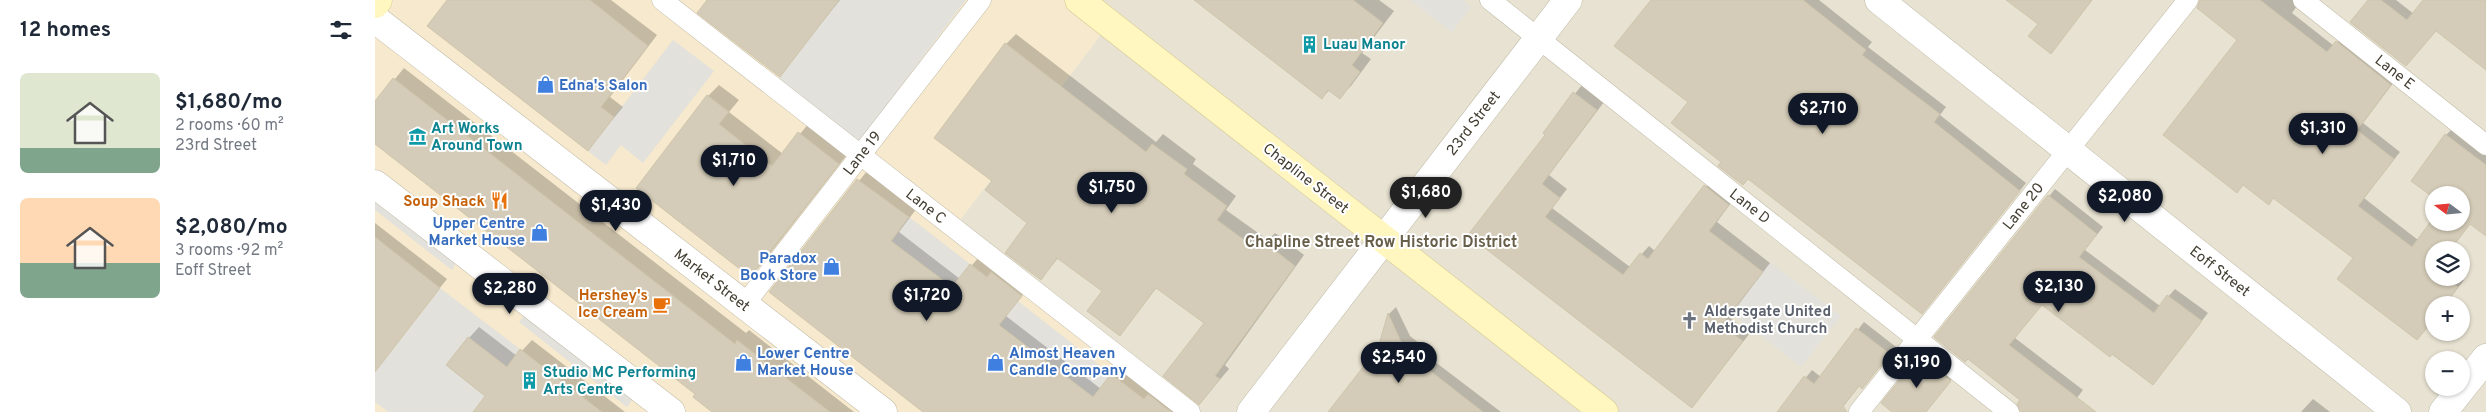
<!DOCTYPE html>
<meta charset="utf-8">
<style>
:root{--surface:#fff;--page:#f2f2f3;--text:#1f2937;--muted:#747a83;--accent:#111827}
body{margin:0;font-family:Overpass,sans-serif;background:var(--page);color:var(--text);height:100vh;display:flex;flex-direction:column;font-size:19px;white-space:nowrap}
*{box-sizing:border-box;margin:0}
p{font-size:16px;color:var(--muted)}
.icon{flex:none;width:28px;height:28px;fill:none;stroke:currentColor;stroke-width:2;stroke-linecap:round;stroke-linejoin:round}
.map{position:relative;flex:1;overflow:hidden}
.drawer{display:flex;flex-direction:column;background:var(--surface);width:375px}
.drawer>*{flex:none}
.needle{width:32px;rotate:286deg}
.fabs{position:absolute;left:2050px;top:186px;display:grid;gap:10px}
.fabs a{display:grid;place-items:center;width:45px;height:45px;border-radius:50%;background:var(--surface);box-shadow:0 1px 4px #0004;font-size:25px}
.price{position:absolute;translate:-50% -42px;padding:0 11px;border-radius:18px;background:var(--accent);color:#fff;font-size:16px;line-height:32px;filter:drop-shadow(0 1px 2px #0008)}
.price::after{content:'';position:absolute;left:50%;top:30px;width:15px;height:11px;margin-left:-8px;background:inherit;clip-path:polygon(0 0,100% 0,50% 100%)}
.price.on{background:#222;color:#fff}
ul{padding:0;list-style:none}
li{display:flex;align-items:center;gap:15px;height:125px;padding:0 20px}
li span{display:grid;place-items:center;flex:none;width:140px;height:100px;border-radius:8px;color:#555}
li>.icon{margin-inline-start:auto}
span .icon{width:60px;height:60px;fill:#fffc;stroke-width:1}
li b{font-size:21px}
h2{display:flex;justify-content:space-between;align-items:center;height:60px;padding:0 20px;font-size:21px}
main{display:flex;flex:1;min-height:0}
.map>svg:first-child{display:block}
.residential{fill:#e7e2d1;fill-rule:evenodd}
.commercial{fill:#f6e9cd}
.parking{fill:#e3e1dc}
.shadow{fill:#0003}
.building{fill:#d4ccb8;stroke:#cfc5ab}
.lines{fill:none;stroke-linecap:round;stroke-linejoin:round}
.lane-casing{stroke:#c1bba8;stroke-width:21}
.street-casing{stroke:#c1bba8;stroke-width:29}
.secondary-casing{stroke:#d4c991;stroke-width:29}
.lane{stroke:#fff;stroke-width:20}
.street{stroke:#fff;stroke-width:28}
.secondary{stroke:#fff6c0;stroke-width:28}
.labels{text-anchor:middle;stroke-width:4;stroke-linejoin:round;paint-order:stroke}
.culture-label{font-size:15px;font-weight:bold;fill:#0d838f;stroke:#fff;text-anchor:start}
.street-label{font-size:15px;fill:#443f33;stroke:#fff}
.shop-label{font-size:15px;font-weight:bold;fill:#366cbe;stroke:#fff;text-anchor:start}
.food-label{font-size:15px;font-weight:bold;fill:#c56008;stroke:#fff;text-anchor:end}
.worship-label{font-size:15px;font-weight:bold;fill:#5b616d;stroke:#fff;text-anchor:start}
.neighbourhood-label{font-size:16px;font-weight:bold;fill:#685f4a;stroke:#fff}
</style>
<main>
<section class="drawer">
<h2>12 homes<svg class="icon" aria-label="filters" viewBox="0 0 24 24"><path d="M4 7h16M4 17h16"/><circle cx="9" cy="7" r="2"/><circle cx="15" cy="17" r="2"/></svg></h2>
<ul>
<li><span style="background:linear-gradient(#dfe7d0 75%,#7fa58c 0)"><svg class="icon" aria-label="home" viewBox="0 0 24 24"><path d="M3 11l9-7 9 7M6 9v11h12V9"/></svg></span><div><b>$1,680/mo</b><p>2 rooms · 60 m²</p><p>23rd Street</p></div></li>
<li><span style="background:linear-gradient(#ffd9b3 65%,#7fa58c 0)"><svg class="icon" aria-label="home" viewBox="0 0 24 24"><path d="M3 11l9-7 9 7M6 9v11h12V9"/></svg></span><div><b>$2,080/mo</b><p>3 rooms · 92 m²</p><p>Eoff Street</p></div></li>
</ul>
</section>
<div class="map">
<svg width="2111" height="412" viewBox="0 0 2111 412">
<rect width="100%" height="100%" fill="#f2efe3"/>
<path class="residential" d="M704 0H2111V412H815L579 228 734 24ZM2059 195H2086V222H2059ZM2059 250H2086V278H2059ZM2059 305H2086V332H2059ZM2059 360H2086V388H2059Z"/>
<polygon class="commercial" points="0,0 704,0 734,24 579,228 815,412 0,412"/>
<g class="parking">
<polygon points="464,0 591,0 483,143 402,81"/>
<polygon points="1035,0 1088,0 1096,7 1077,32"/>
<polygon points="298,40 339,71 268,163 246,145 231,165 213,151"/>
<polygon points="0,195 83,260 77,270 0,210"/>
<polygon points="534,217 595,264 577,287 516,241"/>
<polygon points="1395,262 1466,316 1426,367 1356,313"/>
<polygon points="65,288 145,349 98,412 13,412 0,402 0,342 15,353"/>
<polygon points="643,301 736,374 717,398 624,325"/>
<polygon points="151,313 259,397 252,407 144,322"/>
</g>
<g class="shadow">
<polygon points="73,0 236,0 282,35 235,97 248,107 213,149"/>
<polygon points="334,0 465,0 405,75"/>
<polygon points="821,0 1004,0 1019,11 987,53 996,59 976,86 964,97 955,90 947,97"/>
<polygon points="1277,0 1444,0 1497,42 1493,47 1571,107 1565,115 1651,183 1547,313 1373,178 1348,162 1314,102"/>
<polygon points="1633,0 1717,0 1676,52 1664,24"/>
<polygon points="1829,0 1926,0 1917,13 1959,46 1969,35 2022,78 1988,123 2025,152 1989,198 2043,240 2059,222 2086,222 2086,195 2037,181 2071,135 2078,128 2111,153 2111,235 2096,223 2075,250 2059,250 2059,278 2086,278 2089,280 2070,305 2059,305 2059,319 2042,339 1980,258 1899,197 1894,203 1869,184 1862,191 1864,40"/>
<polygon points="1994,0 2021,0 2039,14 2049,0 2111,0 2111,68 2061,29 2038,57"/>
<polygon points="641,34 781,142 788,134 821,159 818,164 861,196 851,210 893,240 900,233 929,255 850,365 854,369 824,404 831,322 782,287 745,334 729,290 684,257 666,278 654,223 618,181 561,137 631,44"/>
<polygon points="29,68 371,333 374,330 479,412 338,412 322,394 0,143 0,103"/>
<polygon points="344,85 364,100 354,112 408,154 435,122 474,152 386,265 375,276 262,188 333,96"/>
<polygon points="1207,85 1229,102 1174,175 1192,189 1177,208 1255,267 1274,246 1280,251 1338,178 1361,196 1342,222 1395,263 1354,317 1375,333 1317,407 1095,235 1172,135 1169,132"/>
<polygon points="492,171 542,208 524,232 585,279 604,257 654,287 631,316 726,389 746,366 816,412 551,412 396,292"/>
<polygon points="1680,189 1728,227 1710,250 1785,306 1800,289 1833,313 1778,384 1667,304 1640,338 1708,390 1691,412 1658,412 1647,400 1593,358 1561,337"/>
<polygon points="0,223 72,279 14,352 0,340"/>
<polygon points="1021,307 1035,336 1058,354 1055,358 1126,412 955,412 1004,349 1014,314"/>
<polygon points="1489,322 1521,347 1494,380 1487,387 1485,385 1464,412 1403,412 1437,370 1446,377"/>
<polygon points="104,327 142,356 157,340 250,412 99,412 112,396 94,338"/>
<polygon points="1549,353 1579,376 1551,412 1519,412 1508,403"/>
<polygon points="1938,399 1955,412 1926,412"/>
</g>
<g class="building">
<polygon points="72,0 215,0 273,46 226,107 239,117 213,151 52,26"/>
<polygon points="332,0 464,0 405,77 322,13"/>
<polygon points="819,0 978,0 1008,23 977,65 985,72 965,99 953,90 947,99"/>
<polygon points="1276,0 1428,0 1491,50 1487,55 1565,114 1559,122 1645,191 1547,314 1373,179 1368,185 1343,166 1346,162 1296,123 1313,102 1239,46"/>
<polygon points="1631,0 1717,0 1676,54 1653,36 1663,24"/>
<polygon points="1825,0 1885,0 1952,52 1961,41 2016,85 1982,130 2019,159 1983,206 2037,247 2059,217 2059,222 2086,222 2086,195 2059,195 2059,198 2036,181 2070,134 2111,165 2111,236 2095,224 2075,250 2059,250 2059,278 2070,278 2083,287 2070,305 2059,305 2059,319 2042,340 1962,279 1978,258 1898,198 1894,205 1868,185 1862,193 1788,135 1862,40 1822,8"/>
<polygon points="1993,0 2006,0 2032,20 2048,0 2111,0 2111,70 2061,31 2031,66 1975,22"/>
<polygon points="630,43 771,152 777,144 812,169 809,174 852,206 842,220 883,250 889,242 920,266 840,376 845,379 824,405 788,376 829,323 781,288 745,336 712,311 727,291 682,258 666,280 630,253 652,223 610,190 617,181 559,138"/>
<polygon points="18,78 360,344 362,340 455,412 337,412 318,397 320,394 0,144 0,101"/>
<polygon points="1198,92 1222,110 1167,184 1185,198 1170,217 1248,275 1265,253 1273,259 1329,185 1354,205 1334,231 1388,272 1346,325 1368,341 1317,408 1093,235 1170,135 1168,133"/>
<polygon points="332,95 354,112 344,124 397,166 423,132 464,164 375,277 261,188"/>
<polygon points="482,179 534,217 516,241 577,287 595,264 612,277 616,272 647,296 624,325 718,397 736,374 769,399 773,394 796,412 548,412 394,292"/>
<polygon points="1673,195 1722,234 1704,257 1779,313 1792,295 1827,321 1778,385 1737,354 1735,357 1667,305 1634,345 1721,412 1646,412 1642,404 1645,400 1593,359 1590,362 1559,337"/>
<polygon points="0,237 65,288 0,372"/>
<polygon points="1013,313 1027,344 1051,362 1049,366 1108,412 953,412 1003,348"/>
<polygon points="1481,328 1515,354 1487,389 1484,386 1468,406 1472,412 1402,412 1429,376 1439,384"/>
<polygon points="93,337 132,367 145,349 227,412 98,412 110,396 71,365"/>
<polygon points="1544,356 1576,381 1551,412 1517,412 1506,403"/>
</g>
<g class="lines">
<defs>
<g id="lane">
<polyline points="287,0 815,412"/>
<polyline points="1115,0 1634,412"/>
<polyline points="1928,0 2111,145"/>
<polyline points="369,305 606,0"/>
<polyline points="1484,412 1813,0"/>
</g>
<g id="street">
<polyline points="1504,0 2022,412"/>
<polyline points="0,19 508,412"/>
<polyline points="0,184 296,412"/>
<polyline points="876,412 1193,0"/>
<polyline points="2068,412 2111,358"/>
</g>
<g id="secondary">
<polyline points="704,0 1229,412"/>
<polyline points="0,4 3,0"/>
</g>
</defs>
<use href="#lane" class="lane-casing"/>
<use href="#street" class="street-casing"/>
<use href="#secondary" class="secondary-casing"/>
<use href="#lane" class="lane"/>
<use href="#street" class="street"/>
<use href="#secondary" class="secondary"/>
</g>
<defs>
<symbol id="building-bare" viewBox="-9 -9 18 18"><path d="M-4-6H4V6H1V3H-1V6H-4ZM-2.5-4.3h1.7v1.8h-1.7ZM.8-4.3h1.7v1.8H.8ZM-2.5-1h1.7V.8h-1.7ZM.8-1h1.7V.8H.8Z" fill="#0f9aa8" stroke="#fff" stroke-width="2.5" paint-order="stroke"/></symbol>
<symbol id="shop-bare" viewBox="-9 -9 18 18"><path d="M-5-2.5h2.3a2.7 3.5 0 0 1 5.4 0H5L5.5 6h-11ZM-1.5-2.5h3a1.5 2.3 0 0 0-3 0Z" fill="#3f7fe0" stroke="#fff" stroke-width="2.5" paint-order="stroke"/></symbol>
<symbol id="museum-bare" viewBox="-9 -9 18 18"><path d="M0-6L6-3V-2H-6V-3ZM-5-1h2V3h-2ZM-1-1h2V3h-2ZM3-1h2V3H3ZM-6 4H6V6H-6Z" fill="#0f9aa8" stroke="#fff" stroke-width="2.5" paint-order="stroke"/></symbol>
<symbol id="restaurant-bare" viewBox="-9 -9 18 18"><path d="M-5-6h1v4h1v-4h1v4h1v-4h1v5L-1.5 .5V6h-2V.5L-5-1ZM5-6V6H3V1.5H1.5Q1.5-4 5-6Z" fill="#e8710a" stroke="#fff" stroke-width="2.5" paint-order="stroke"/></symbol>
<symbol id="cafe-bare" viewBox="-9 -9 18 18"><path d="M-5.5-4.5H6V0H3Q3 3.5 0 3.5H-2.5Q-5.5 3.5-5.5 0ZM3-3.2v2h1.7v-2ZM-6 4.5H4V6H-6Z" fill="#e8710a" stroke="#fff" stroke-width="2.5" paint-order="stroke"/></symbol>
<symbol id="church-bare" viewBox="-9 -9 18 18"><path d="M-1.2-6h2.4v3.5h3.3v2.4h-3.3V6h-2.4V-.1h-3.3v-2.4h3.3Z" fill="#6b7280" stroke="#fff" stroke-width="2.5" paint-order="stroke"/></symbol>
</defs>
<g fill-rule="evenodd">
<use href="#building-bare" x="922" y="32" width="25" height="25"/>
<use href="#shop-bare" x="158" y="72" width="25" height="25"/>
<use href="#museum-bare" x="30" y="124" width="25" height="25"/>
<use href="#restaurant-bare" x="112" y="188" width="25" height="25"/>
<use href="#shop-bare" x="152" y="220" width="25" height="25"/>
<use href="#shop-bare" x="444" y="254" width="25" height="25"/>
<use href="#cafe-bare" x="274" y="292" width="25" height="25"/>
<use href="#church-bare" x="1302" y="308" width="25" height="25"/>
<use href="#shop-bare" x="356" y="350" width="25" height="25"/>
<use href="#shop-bare" x="608" y="350" width="25" height="25"/>
<use href="#building-bare" x="142" y="368" width="25" height="25"/>
</g>
<g class="labels">
<g class="culture-label">
<text x="948" y="49">Luau Manor</text>
<text x="56" y="133">Art Works<tspan x="56" dy="17">Around Town</tspan></text>
<text x="168" y="377">Studio MC Performing<tspan x="168" dy="17">Arts Centre</tspan></text>
</g>
<g class="street-label">
<text transform="translate(2020 72) rotate(38)" y="5">Lane E</text>
<text transform="translate(1098 123) rotate(-52)" y="5">23rd Street</text>
<text transform="translate(487 153) rotate(-52)" y="5">Lane 19</text>
<text transform="translate(931 178) rotate(38)" y="5">Chapline Street</text>
<text transform="translate(551 206) rotate(38)" y="5">Lane C</text>
<text transform="translate(1375 206) rotate(38)" y="5">Lane D</text>
<text transform="translate(1648 206) rotate(-51)" y="5">Lane 20</text>
<text transform="translate(1845 271) rotate(38)" y="5">Eoff Street</text>
<text transform="translate(337 280) rotate(38)" y="5">Market Street</text>
</g>
<g class="shop-label">
<text x="184" y="90">Edna's Salon</text>
<text x="150" y="228" text-anchor="end">Upper Centre<tspan x="150" dy="17">Market House</tspan></text>
<text x="442" y="263" text-anchor="end">Paradox<tspan x="442" dy="17">Book Store</tspan></text>
<text x="382" y="358">Lower Centre<tspan x="382" dy="17">Market House</tspan></text>
<text x="634" y="358">Almost Heaven<tspan x="634" dy="17">Candle Company</tspan></text>
</g>
<g class="food-label">
<text x="110" y="206">Soup Shack</text>
<text x="273" y="300">Hershey's<tspan x="273" dy="17">Ice Cream</tspan></text>
</g>
<g class="worship-label">
<text x="1329" y="316">Aldersgate United<tspan x="1329" dy="17">Methodist Church</tspan></text>
</g>
<g class="neighbourhood-label">
<text x="1006" y="247">Chapline Street Row Historic District</text>
</g>
</g>
</svg>
<div class="fabs">
<a><svg class="needle" viewBox="-14 -14 28 28"><path d="M0-13l5 13h-10z" fill="#e53935"/><path d="M0 13l5-13h-10z" fill="#747a83"/></svg></a>
<a><svg class="icon" aria-label="layers" viewBox="0 0 24 24"><path d="M12 4l9 5-9 5-9-5zM3 14l9 5 9-5"/></svg></a>
<a>+</a>
<a>−</a>
</div>
<b class="price" style="left:1448px;top:135px">$2,710</b>
<b class="price" style="left:1948px;top:155px">$1,310</b>
<b class="price" style="left:359px;top:187px">$1,710</b>
<b class="price" style="left:737px;top:214px">$1,750</b>
<b class="price on" style="left:1051px;top:219px">$1,680</b>
<b class="price" style="left:1750px;top:223px">$2,080</b>
<b class="price" style="left:241px;top:232px">$1,430</b>
<b class="price" style="left:1684px;top:313px">$2,130</b>
<b class="price" style="left:135px;top:315px">$2,280</b>
<b class="price" style="left:552px;top:322px">$1,720</b>
<b class="price" style="left:1024px;top:384px">$2,540</b>
<b class="price" style="left:1542px;top:389px">$1,190</b>
</div>
</main>
